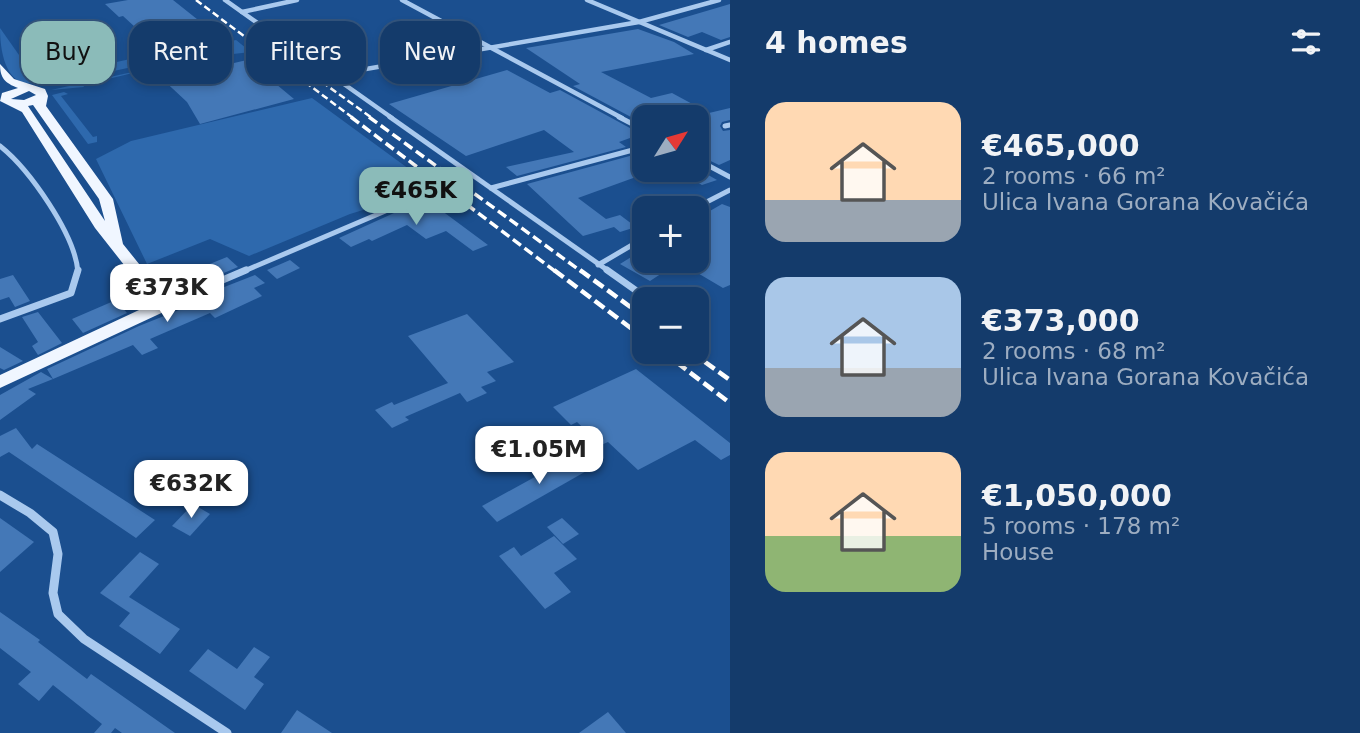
<!DOCTYPE html>
<meta charset="utf-8">
<style>
:root{--surface:#143b6b;--page:#1d4271;--text:#f1f3f6;--muted:#9dadc1;--line:#33557e;--accent:#8bbbb9}
body{margin:0;font-family:"DejaVu Sans",sans-serif;background:var(--page);color:var(--text);height:100vh;display:flex;flex-direction:column;font-size:26px;white-space:nowrap}
*{box-sizing:border-box;margin:0}
p{font-size:23px;color:var(--muted)}
.icon{flex:none;width:38px;height:38px;fill:none;stroke:currentColor;stroke-width:2;stroke-linecap:round;stroke-linejoin:round}
.map{position:relative;flex:1;overflow:hidden}
.sheet{display:flex;flex-direction:column;background:var(--surface);width:630px}
.sheet>*{flex:none}
.hud{position:absolute;left:21px;top:21px;width:604px;height:63px;display:flex;gap:14px}
.needle{width:46px;rotate:53deg}
.buttons{position:absolute;left:632px;top:105px;display:grid;gap:14px}
.buttons a{display:grid;place-items:center;width:77px;height:77px;border-radius:14px;background:var(--surface);box-shadow:0 4px 10px #0003,0 0 0 2px var(--line);font-size:35px}
.price{position:absolute;translate:-50% -60px;padding:0 16px;border-radius:14px;background:#fff;color:#222;font-size:23px;line-height:46px;filter:drop-shadow(0 2px 4px #0008)}
.price::after{content:'';position:absolute;left:50%;top:42px;width:21px;height:16px;margin-left:-10px;background:inherit;clip-path:polygon(0 0,100% 0,50% 100%)}
.price.current{background:var(--accent);color:#111}
ul{padding:0;list-style:none}
li{display:flex;align-items:center;gap:21px;height:175px;padding:0 35px}
li span{display:grid;place-items:center;flex:none;width:196px;height:140px;border-radius:21px;color:#555}
li>.icon{margin-inline-start:auto}
span .icon{width:84px;height:84px;fill:#fffc;stroke-width:1}
li b{font-size:30px}
h2{display:flex;justify-content:space-between;align-items:center;height:84px;padding:0 35px;font-size:30px}
.chip{padding:0 24px;border-radius:21px;background:var(--surface);box-shadow:0 4px 10px #0003,0 0 0 2px var(--line);font-size:24px;line-height:63px}
.chip.current{background:var(--accent);color:#111}
main{display:flex;flex:1;min-height:0}
.map>svg:first-child{display:block}
.green{fill:#2e69ad}
.building{fill:#4478b7}
.lines{fill:none;stroke-linecap:round;stroke-linejoin:round}
.minor-far3{stroke:#a9c9ee;stroke-width:4.5}
.minor-far2{stroke:#a9c9ee;stroke-width:5}
.minor-far1{stroke:#a9c9ee;stroke-width:7}
.minor{stroke:#a9c9ee;stroke-width:9}
.primary{fill:#f0f6ff;fill-rule:evenodd}
.rail-far2{stroke:#fff;stroke-width:2.5;stroke-dasharray:7 3.5;stroke-linecap:butt}
.rail-far1{stroke:#fff;stroke-width:3.5;stroke-dasharray:10 4.5;stroke-linecap:butt}
.rail{stroke:#fff;stroke-width:4.5;stroke-dasharray:12 5;stroke-linecap:butt}
</style>
<main>
<div class="map">
<svg width="730" height="733" viewBox="0 0 730 733">
<rect width="100%" height="100%" fill="#1b4f8f"/>
<g class="green">
<path d="M0 28 38 82C6 91 0 52 0 28Z"/>
<polygon points="236,40 251,52 224,55 139,75 137,72 83,85 84,87 51,90 223,52 233,47 231,41"/>
<polygon points="174,47 179,54 174,58 109,72 103,65 162,52 160,50"/>
<polygon points="64,92 68,94 61,96 93,137 97,136 97,142 88,144 52,95"/>
<polygon points="312,98 435,188 350,214 249,256 210,239 147,264 96,159 131,141"/>
</g>
<g class="building">
<polygon points="128,0 173,0 217,35 160,50 123,16 119,17 105,4"/>
<polygon points="730,4 730,37 721,40 702,32 688,37 659,25"/>
<polygon points="638,29 674,42 694,54 601,72 651,98 672,93 709,113 730,108 730,120 722,122 720,126 723,131 730,130 730,160 719,165 696,154 696,117 644,117 644,124 573,86 580,84 526,48"/>
<polygon points="228,59 234,63 247,60 294,99 200,124 187,102 158,75"/>
<polygon points="507,70 550,93 560,90 641,134 619,142 626,147 517,176 506,167 574,152 544,130 466,156 389,104"/>
<polygon points="637,154 644,159 644,182 636,177 578,198 606,219 620,215 636,227 620,232 614,227 583,236 527,184"/>
<polygon points="696,165 707,171 703,172 717,180 702,185 675,170 696,170"/>
<polygon points="430,202 488,245 473,251 446,231 426,239 407,225 372,241 369,239 351,247 339,238 394,213"/>
<polygon points="722,204 730,207 730,285 723,288 679,262 650,281 620,264 644,249 644,261 696,261 696,219"/>
<polygon points="227,257 238,267 181,291 170,280"/>
<polygon points="290,260 300,268 277,279 267,270"/>
<polygon points="13,275 30,301 15,307 9,297 0,300 0,279"/>
<polygon points="255,275 265,283 254,288 262,296 215,318 210,313 150,339 158,348 142,355 133,345 53,379 47,369 139,326 194,304 191,300"/>
<polygon points="116,300 127,313 83,333 72,319"/>
<polygon points="38,312 62,343 38,355 32,346 38,342 22,317"/>
<polygon points="467,314 514,362 487,372 496,381 481,387 487,393 467,402 460,393 405,417 409,420 392,428 375,410 392,402 394,405 448,383 408,336"/>
<polygon points="0,347 23,361 4,370 0,368"/>
<polygon points="636,369 730,443 730,455 721,460 695,440 638,470 608,442 601,445 577,422 571,425 553,407"/>
<polygon points="41,372 53,379 28,389 36,394 0,420 0,395"/>
<polygon points="16,428 32,449 37,444 155,520 136,538 9,452 0,457 0,436"/>
<polygon points="582,451 597,465 497,522 482,506"/>
<polygon points="193,504 210,514 190,536 172,526"/>
<polygon points="0,518 34,542 0,572"/>
<polygon points="562,518 579,534 563,544 547,527"/>
<polygon points="554,536 577,559 554,573 571,592 545,609 499,556 514,547 521,556"/>
<polygon points="140,552 159,564 129,597 180,629 160,654 119,626 130,613 100,593"/>
<polygon points="0,612 40,640 38,642 87,679 91,674 175,733 122,733 115,728 111,733 94,733 102,724 53,685 39,701 18,684 31,672 0,648"/>
<polygon points="254,647 270,657 254,677 264,684 245,710 189,671 208,649 237,669"/>
<polygon points="297,710 332,733 281,733"/>
<polygon points="608,712 626,733 579,733"/>
</g>
<g class="lines">
<g class="minor-far3">
<polyline points="225,0 392,118"/>
<polyline points="402,0 622,118"/>
<polyline points="587,0 730,60"/>
<polyline points="242,12 297,0"/>
<polyline points="706,50 730,42"/>
<polyline points="331,75 639,22 719,0"/>
</g>
<g class="minor-far2">
<polyline points="390,117 610,272"/>
<polyline points="619,117 644,130"/>
<polyline points="725,126 730,125"/>
<path d="M0 146C29 169 75 234 78 272"/>
<polyline points="696,159 730,177"/>
<polyline points="491,188 644,147"/>
<polyline points="695,208 730,190"/>
<polyline points="598,265 644,238"/>
<polyline points="242,272 390,209 429,196"/>
</g>
<g class="minor-far1">
<polyline points="607,270 648,299"/>
<polyline points="164,305 246,270"/>
<polyline points="0,319 71,293 78,270"/>
</g>
<polyline class="minor" points="0,495 30,513 53,532 58,554 53,593 58,614 84,639 227,733"/>
<path class="primary" d="M0 64 14 79 45 89 48 96 46 106 113 199 123 244 172 305 170 309 0 388V375L154 303 95 228 22 112 0 101 2 93 18 88C5 83 0 78 0 64ZM29 91 36 95 24 100 11 99ZM33 105 99 199 105 221 28 106Z"/>
<g class="rail-far2">
<polyline points="196,0 353,118"/>
<polyline points="322,82 372,118"/>
</g>
<g class="rail-far1">
<polyline points="351,117 556,272"/>
<polyline points="369,117 582,272"/>
</g>
<g class="rail">
<polyline points="554,270 644,338"/>
<polyline points="580,270 644,317"/>
<polyline points="663,352 730,403"/>
<polyline points="691,352 730,380"/>
</g>
</g>
</svg>
<div class="buttons">
<a><svg class="needle" viewBox="-14 -14 28 28"><path d="M0-13l5 13h-10z" fill="#e53935"/><path d="M0 13l5-13h-10z" fill="#9dadc1"/></svg></a>
<a>+</a>
<a>−</a>
</div>
<b class="price current" style="left:416px;top:227px">€465K</b>
<b class="price" style="left:167px;top:324px">€373K</b>
<b class="price" style="left:539px;top:486px">€1.05M</b>
<b class="price" style="left:191px;top:520px">€632K</b>
<div class="hud">
<a class="chip current">Buy</a>
<a class="chip">Rent</a>
<a class="chip">Filters</a>
<a class="chip">New</a>
</div>
</div>
<section class="sheet">
<h2>4 homes<svg class="icon" aria-label="filters" viewBox="0 0 24 24"><path d="M4 7h16M4 17h16"/><circle cx="9" cy="7" r="2"/><circle cx="15" cy="17" r="2"/></svg></h2>
<ul>
<li><span style="background:linear-gradient(#ffd9b3 70%,#9aa5b1 0)"><svg class="icon" aria-label="home" viewBox="0 0 24 24"><path d="M3 11l9-7 9 7M6 9v11h12V9"/></svg></span><div><b>€465,000</b><p>2 rooms · 66 m²</p><p>Ulica Ivana Gorana Kovačića</p></div></li>
<li><span style="background:linear-gradient(#a9c7e8 65%,#9aa5b1 0)"><svg class="icon" aria-label="home" viewBox="0 0 24 24"><path d="M3 11l9-7 9 7M6 9v11h12V9"/></svg></span><div><b>€373,000</b><p>2 rooms · 68 m²</p><p>Ulica Ivana Gorana Kovačića</p></div></li>
<li><span style="background:linear-gradient(#ffd9b3 60%,#8fb573 0)"><svg class="icon" aria-label="home" viewBox="0 0 24 24"><path d="M3 11l9-7 9 7M6 9v11h12V9"/></svg></span><div><b>€1,050,000</b><p>5 rooms · 178 m²</p><p>House</p></div></li>
</ul>
</section>
</main>
